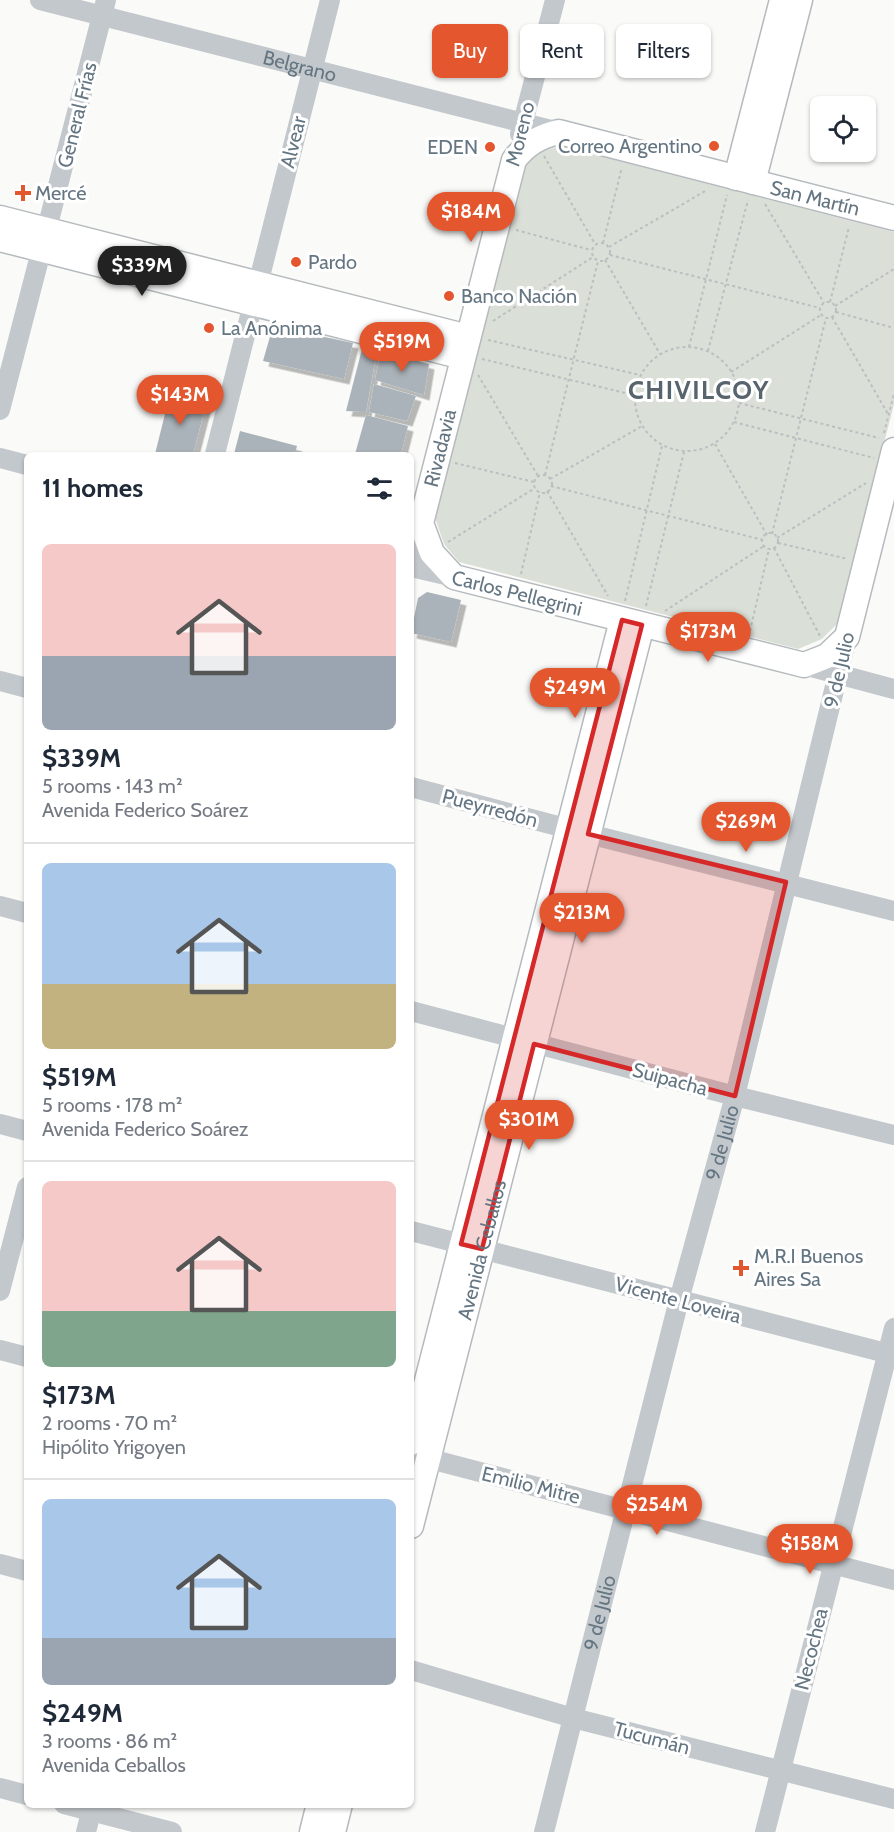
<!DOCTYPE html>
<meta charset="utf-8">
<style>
:root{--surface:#fff;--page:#f6f6f7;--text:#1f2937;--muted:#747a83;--line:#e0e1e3;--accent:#e4572e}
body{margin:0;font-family:Cabin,sans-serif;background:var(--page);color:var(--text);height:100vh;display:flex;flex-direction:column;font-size:22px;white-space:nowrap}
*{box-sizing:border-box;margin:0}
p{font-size:20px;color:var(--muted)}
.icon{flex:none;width:33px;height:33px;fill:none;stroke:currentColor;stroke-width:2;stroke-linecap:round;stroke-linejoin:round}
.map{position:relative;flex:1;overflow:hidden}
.sheet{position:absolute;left:24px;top:452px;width:390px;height:1356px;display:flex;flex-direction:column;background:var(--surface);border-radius:9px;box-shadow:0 2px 4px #0004}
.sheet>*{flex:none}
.top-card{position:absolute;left:432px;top:24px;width:372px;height:54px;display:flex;gap:12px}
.controls{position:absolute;left:810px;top:96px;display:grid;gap:12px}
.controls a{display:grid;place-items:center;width:66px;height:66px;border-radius:9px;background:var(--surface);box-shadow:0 2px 4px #0004;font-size:30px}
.price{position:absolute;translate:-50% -51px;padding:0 14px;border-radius:21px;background:var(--accent);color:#fff;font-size:20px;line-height:39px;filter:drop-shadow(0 2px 3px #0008)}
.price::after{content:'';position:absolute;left:50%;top:36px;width:18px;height:14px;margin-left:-9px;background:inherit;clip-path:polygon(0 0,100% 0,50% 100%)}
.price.on{background:#222;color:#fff}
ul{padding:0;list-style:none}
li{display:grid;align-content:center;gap:12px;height:318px;padding:0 18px}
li+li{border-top:2px solid var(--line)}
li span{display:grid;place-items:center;height:186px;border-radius:9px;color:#555}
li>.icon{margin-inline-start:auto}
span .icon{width:108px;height:108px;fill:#fffc;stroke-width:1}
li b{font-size:26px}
h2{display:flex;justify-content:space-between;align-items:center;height:72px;padding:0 18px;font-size:26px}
.tag{padding:0 21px;border-radius:9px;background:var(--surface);box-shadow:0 2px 4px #0004;font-size:21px;line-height:54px}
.tag.on{background:var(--accent);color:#fff}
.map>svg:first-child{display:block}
.green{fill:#dadfd7}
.building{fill:#aab3b9;filter:url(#shadow)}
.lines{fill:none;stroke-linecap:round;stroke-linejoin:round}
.major-casing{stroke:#b5babe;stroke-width:27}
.path{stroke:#bbbfc2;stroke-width:2;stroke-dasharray:3 3;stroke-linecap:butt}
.minor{stroke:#c3c8cc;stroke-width:20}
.major{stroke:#fff;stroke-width:24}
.marked{fill:#d62828;fill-opacity:0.2;stroke:#d62828;stroke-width:4.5;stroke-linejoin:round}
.poi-dot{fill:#e4572e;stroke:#fff;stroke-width:2}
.labels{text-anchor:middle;stroke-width:6;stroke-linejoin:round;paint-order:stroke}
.street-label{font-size:20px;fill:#657683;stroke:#fff}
.poi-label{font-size:20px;fill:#657683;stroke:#fff;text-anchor:start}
.district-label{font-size:26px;font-weight:bold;letter-spacing:1.5px;fill:#57646e;stroke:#fff}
</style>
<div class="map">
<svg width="894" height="1832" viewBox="0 0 894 1832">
<defs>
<filter id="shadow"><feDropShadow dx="5.5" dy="5.5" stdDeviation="0" flood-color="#0004"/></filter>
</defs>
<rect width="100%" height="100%" fill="#fafaf8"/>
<polygon class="green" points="561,146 894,232 894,404 838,623 822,639 798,649 459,562 444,544 434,515 517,176 535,153"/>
<g class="building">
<polygon points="273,326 353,343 344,379 263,361"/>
<polygon points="362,349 376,355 366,412 346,411"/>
<polygon points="381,351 429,364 424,395 375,380"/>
<polygon points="374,384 416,396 407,421 369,412"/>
<polygon points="170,394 206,404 193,454 155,454"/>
<polygon points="366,415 408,426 401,454 355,454"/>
<polygon points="240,431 297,446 295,454 234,454"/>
<polygon points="427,592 461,600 451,642 411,633 418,598"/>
</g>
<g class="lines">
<defs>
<g id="major">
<polyline points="736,178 782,0"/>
<polyline points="753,182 800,0"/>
<polyline points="0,218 468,337"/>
<path d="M894 218 559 132C540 136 526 144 514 160L421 523 432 553 454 577 804 665 827 656 847 637 894 450"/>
<polyline points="0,239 463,357"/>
<polyline points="411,1443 622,620"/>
<path id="s3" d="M411 1526 642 625"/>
<polyline points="312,1832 319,1804"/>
<polyline points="333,1832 340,1804"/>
</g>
</defs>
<use href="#major" class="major-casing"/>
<g class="path">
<polyline points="544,156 595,244"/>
<polyline points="765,204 824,303"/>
<polyline points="516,230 591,250"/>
<circle cx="601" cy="252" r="9"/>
<polyline points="603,243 622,167"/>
<polyline points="609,247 707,190"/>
<polyline points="610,255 820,308"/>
<polyline points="605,260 660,354"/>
<circle cx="828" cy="310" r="8"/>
<polyline points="830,302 849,227"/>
<polyline points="835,306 894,269"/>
<polyline points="836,312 894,328"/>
<polyline points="832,317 888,414"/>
<polyline points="493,321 593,257"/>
<polyline points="488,340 640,375"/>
<circle cx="687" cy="399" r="52"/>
<polyline points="689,347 727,195"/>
<polyline points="708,351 748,200"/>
<polyline points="482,359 634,395"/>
<polyline points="731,372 821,315"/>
<polyline points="478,375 538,476"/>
<polyline points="739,403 879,438"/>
<polyline points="734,422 874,458"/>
<polyline points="884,433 894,394"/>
<polyline points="715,444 767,535"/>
<polyline points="455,463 534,482"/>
<polyline points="545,475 598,261"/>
<circle cx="543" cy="484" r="9"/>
<polyline points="550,479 642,426"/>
<polyline points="551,486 763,540"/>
<polyline points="547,491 608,596"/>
<circle cx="770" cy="541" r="8"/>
<polyline points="772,534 826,318"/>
<polyline points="777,538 866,483"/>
<polyline points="448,542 535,488"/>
<polyline points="778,543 848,559"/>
<polyline points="774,548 820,636"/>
<polyline points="521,574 540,492"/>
<polyline points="625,601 662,446"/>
<polyline points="646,606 684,452"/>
<polyline points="665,611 764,546"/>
<polyline points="750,631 769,549"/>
</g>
<g class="minor">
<path id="s1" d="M40 0 559 132"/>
<polyline points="520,134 555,0"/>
<polyline points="0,410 106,0"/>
<polyline points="215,454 330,0"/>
<polyline points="0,458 27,465"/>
<polyline points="411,567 421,523"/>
<polyline points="411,567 454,577"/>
<polyline points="804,665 894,689"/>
<polyline points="0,681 27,688"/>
<polyline points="411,787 569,829 894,911"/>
<polyline points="0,906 27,913"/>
<polyline points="411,1011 735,1096 894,1135"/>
<polyline points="0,1124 27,1131"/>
<polyline points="411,1231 894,1355"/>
<polyline points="0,1291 27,1187"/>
<polyline points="0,1350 27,1357"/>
<polyline points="411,1454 894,1580"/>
<polyline points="0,1564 27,1571"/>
<polyline points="411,1670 573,1718 894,1799"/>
<polyline points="0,1788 27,1795"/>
<polyline points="64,1804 172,1832"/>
<polyline points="86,1832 93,1804"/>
<path id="s2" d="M544 1832 679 1300 735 1096 847 637"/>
<polyline points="765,1832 894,1328"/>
</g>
<use href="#major" class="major"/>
</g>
<path class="marked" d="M622 620 642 625 588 834 786 882 735 1096 534 1044 482 1249 461 1244Z"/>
<g class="poi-dot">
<circle cx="714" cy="146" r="6"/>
<circle cx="490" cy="147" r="6"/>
<path d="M20 184h6v6h6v6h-6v6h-6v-6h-6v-6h6z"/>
<circle cx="296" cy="262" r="6"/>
<circle cx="449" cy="296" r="6"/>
<circle cx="209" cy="328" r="6"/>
<path d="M738 1259h6v6h6v6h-6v6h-6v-6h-6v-6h6z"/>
</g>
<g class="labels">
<g class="street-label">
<text dy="7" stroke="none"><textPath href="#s1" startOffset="268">Belgrano</textPath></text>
<text transform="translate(77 115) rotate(-76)" y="7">General Frías</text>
<text transform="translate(520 134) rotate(-76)" y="7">Moreno</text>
<text transform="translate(293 142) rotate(-76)" y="7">Alvear</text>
<text transform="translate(815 198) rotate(14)" y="7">San Martín</text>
<text transform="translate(440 448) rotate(-76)" y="7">Rivadavia</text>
<text transform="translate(517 593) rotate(14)" y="7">Carlos Pellegrini</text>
<text transform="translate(839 670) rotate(-77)" y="7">9 de Julio</text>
<text transform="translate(490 808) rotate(15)" y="7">Pueyrredón</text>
<text transform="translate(670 1079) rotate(15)" y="7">Suipacha</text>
<text dy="7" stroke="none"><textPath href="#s2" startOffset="712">9 de Julio</textPath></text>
<text dy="7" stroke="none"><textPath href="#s3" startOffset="285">Avenida Ceballos</textPath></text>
<text transform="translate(678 1300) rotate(15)" y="7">Vicente Loveira</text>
<text transform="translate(531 1485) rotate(14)" y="7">Emilio Mitre</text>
<text dy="7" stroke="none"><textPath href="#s2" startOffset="226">9 de Julio</textPath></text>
<text transform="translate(811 1649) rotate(-76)" y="7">Necochea</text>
<text transform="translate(652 1738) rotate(15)" y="7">Tucumán</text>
</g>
<g class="poi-label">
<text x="702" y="153" text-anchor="end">Correo Argentino</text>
<text x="478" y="154" text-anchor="end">EDEN</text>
<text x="35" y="200">Mercé</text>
<text x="308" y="269">Pardo</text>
<text x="461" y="303">Banco Nación</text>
<text x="221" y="335">La Anónima</text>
<text x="754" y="1263">M.R.I Buenos<tspan x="754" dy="23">Aires Sa</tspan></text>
</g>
<g class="district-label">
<text x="699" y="399">CHIVILCOY</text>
</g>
</g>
</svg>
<div class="controls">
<a><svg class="icon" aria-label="locate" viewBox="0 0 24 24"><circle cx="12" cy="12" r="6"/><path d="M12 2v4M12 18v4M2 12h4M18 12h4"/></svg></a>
</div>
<b class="price" style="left:471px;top:243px">$184M</b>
<b class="price on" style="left:142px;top:297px">$339M</b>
<b class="price" style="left:402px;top:373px">$519M</b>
<b class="price" style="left:180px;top:426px">$143M</b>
<b class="price" style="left:708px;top:663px">$173M</b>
<b class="price" style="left:575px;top:719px">$249M</b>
<b class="price" style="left:746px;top:853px">$269M</b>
<b class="price" style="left:582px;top:944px">$213M</b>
<b class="price" style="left:529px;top:1151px">$301M</b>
<b class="price" style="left:657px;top:1536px">$254M</b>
<b class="price" style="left:810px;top:1575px">$158M</b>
<div class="top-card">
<a class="tag on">Buy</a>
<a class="tag">Rent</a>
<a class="tag">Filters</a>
</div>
<section class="sheet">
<h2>11 homes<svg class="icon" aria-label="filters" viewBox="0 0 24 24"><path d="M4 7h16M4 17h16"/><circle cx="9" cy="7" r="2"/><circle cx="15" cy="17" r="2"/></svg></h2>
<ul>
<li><span style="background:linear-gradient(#f6c9c9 60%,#9aa5b1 0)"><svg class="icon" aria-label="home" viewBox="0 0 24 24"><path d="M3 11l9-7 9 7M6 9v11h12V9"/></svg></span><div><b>$339M</b><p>5 rooms · 143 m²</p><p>Avenida Federico Soárez</p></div></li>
<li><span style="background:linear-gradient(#a9c7e8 65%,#c2b280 0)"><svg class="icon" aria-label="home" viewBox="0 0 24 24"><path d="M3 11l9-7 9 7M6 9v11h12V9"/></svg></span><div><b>$519M</b><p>5 rooms · 178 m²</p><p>Avenida Federico Soárez</p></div></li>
<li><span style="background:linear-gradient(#f6c9c9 70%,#7fa58c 0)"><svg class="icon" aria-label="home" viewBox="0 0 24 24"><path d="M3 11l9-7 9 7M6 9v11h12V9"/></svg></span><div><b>$173M</b><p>2 rooms · 70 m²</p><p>Hipólito Yrigoyen</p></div></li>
<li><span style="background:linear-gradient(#a9c7e8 75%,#9aa5b1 0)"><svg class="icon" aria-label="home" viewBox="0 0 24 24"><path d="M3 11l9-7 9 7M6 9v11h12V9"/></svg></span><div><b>$249M</b><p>3 rooms · 86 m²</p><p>Avenida Ceballos</p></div></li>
</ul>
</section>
</div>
